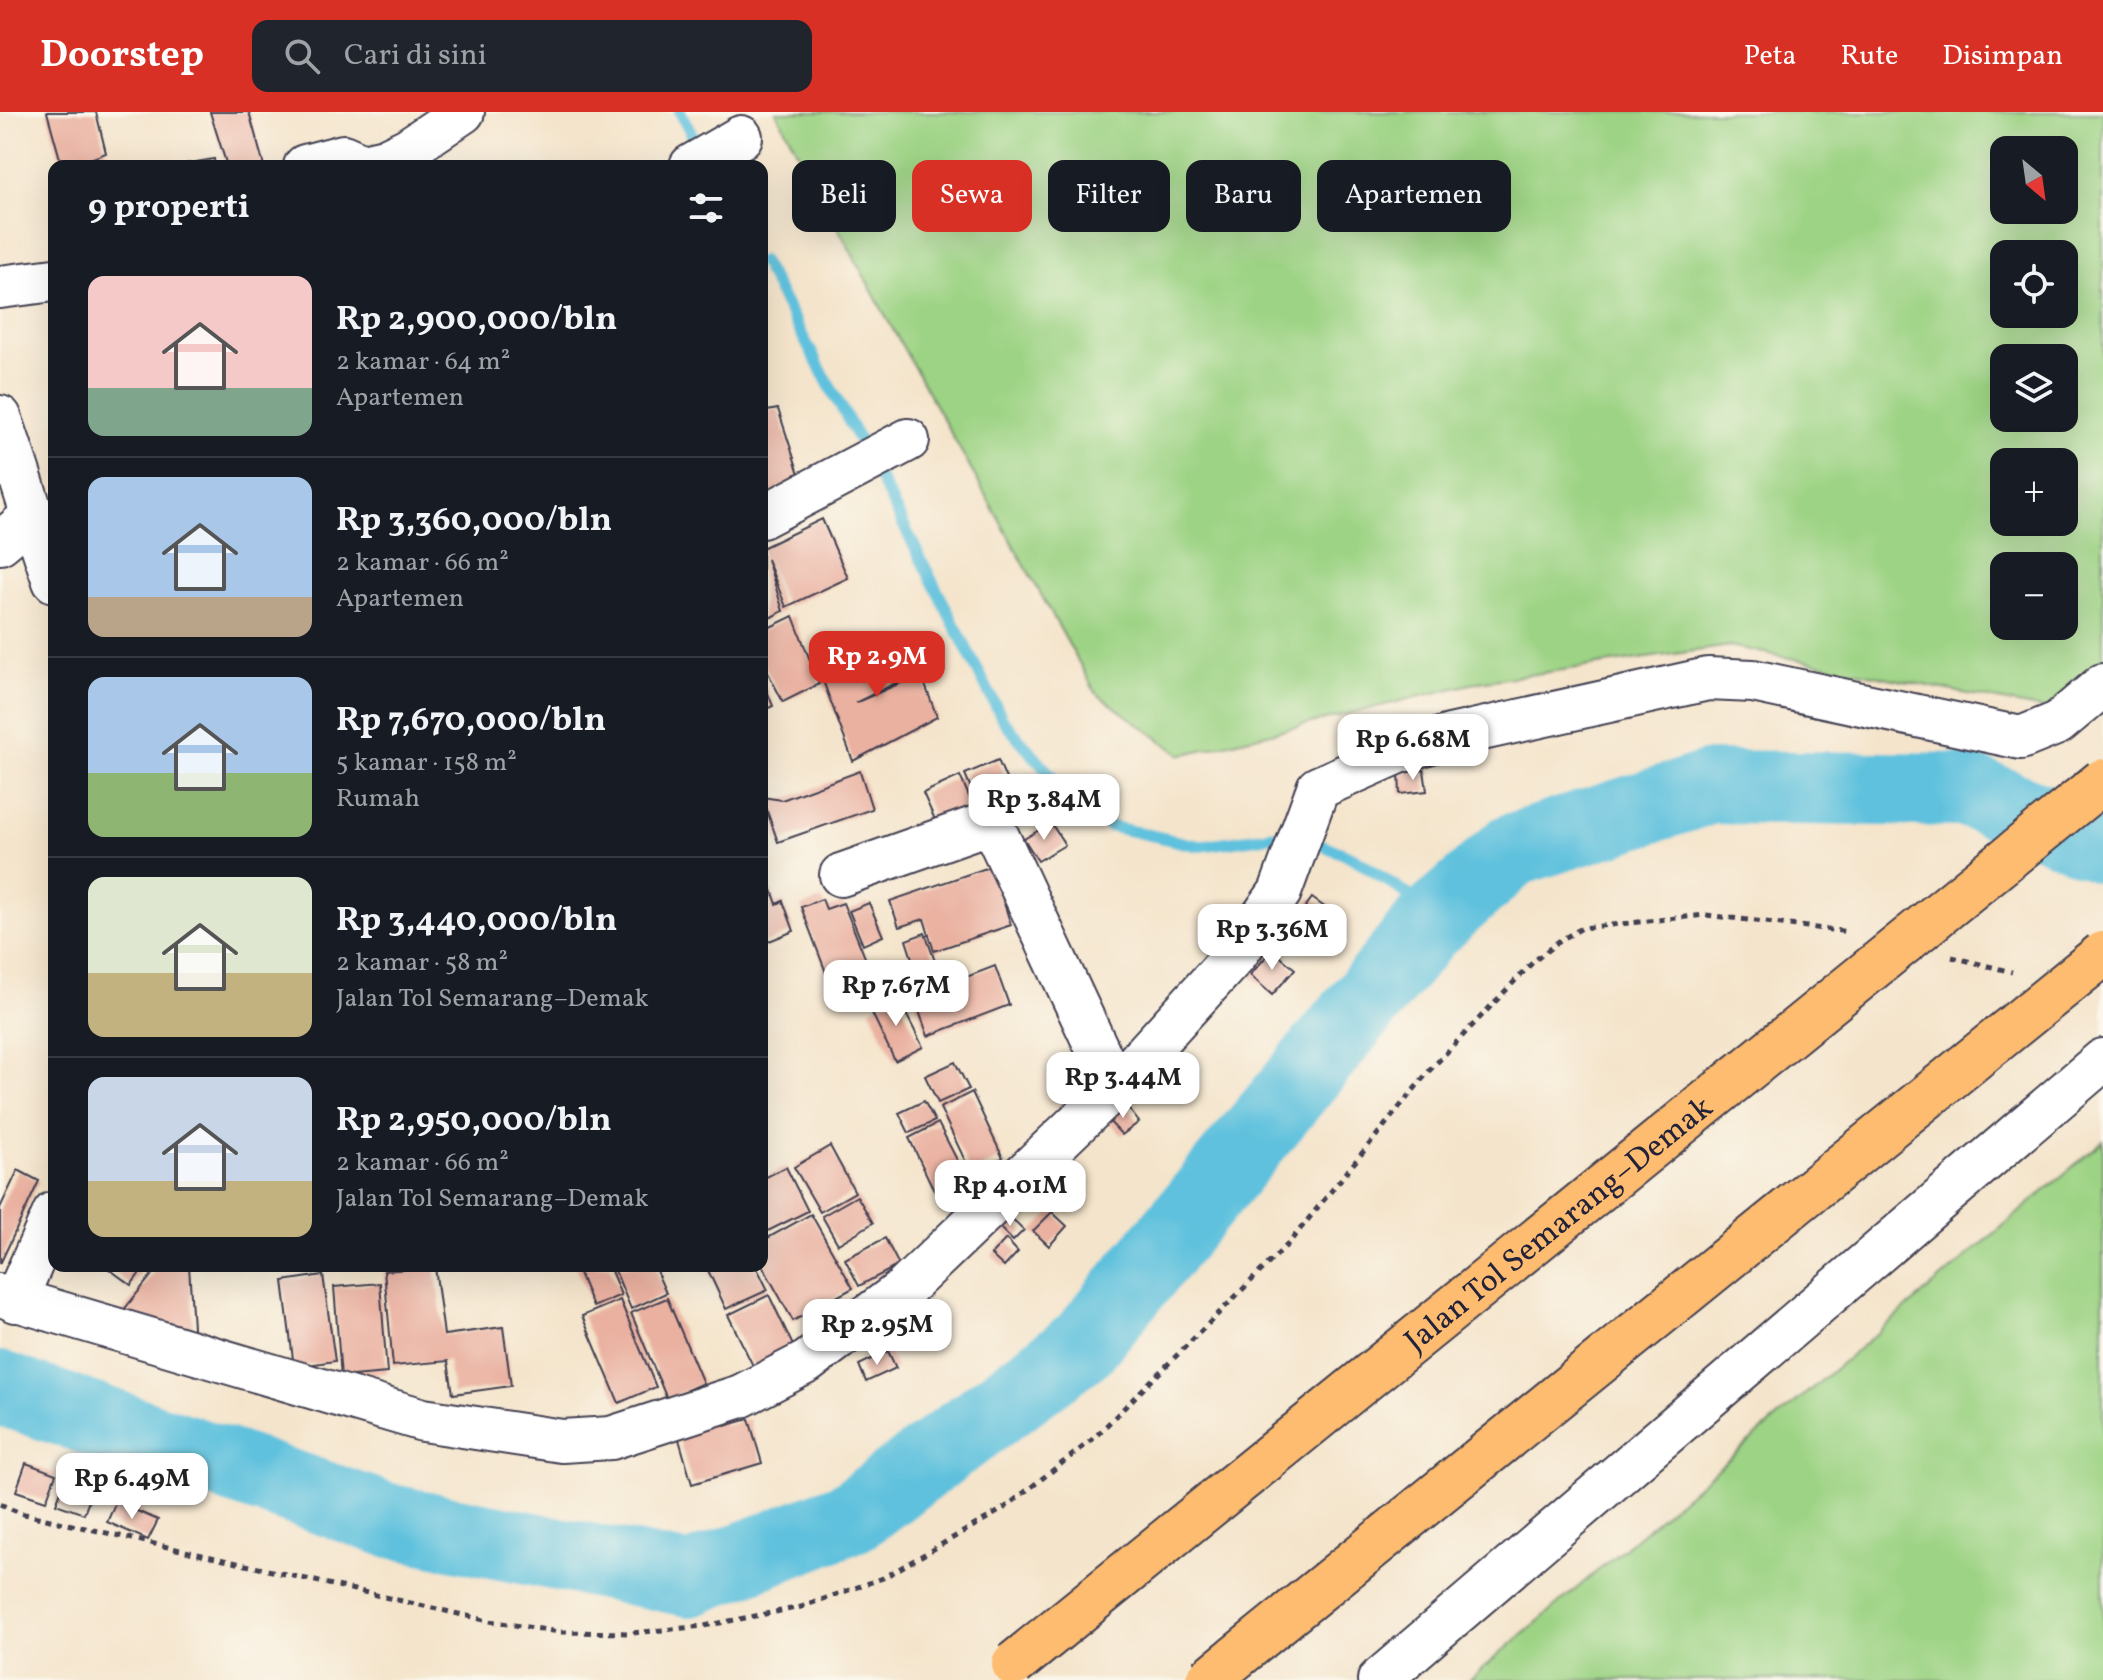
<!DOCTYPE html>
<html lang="id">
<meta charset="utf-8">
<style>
:root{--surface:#171b24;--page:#20242c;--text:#f1f3f6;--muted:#9ea1a6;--line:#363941;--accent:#d93025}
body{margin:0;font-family:Vollkorn,serif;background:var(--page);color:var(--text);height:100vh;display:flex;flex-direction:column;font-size:30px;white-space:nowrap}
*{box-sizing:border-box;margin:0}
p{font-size:26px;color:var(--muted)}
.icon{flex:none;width:44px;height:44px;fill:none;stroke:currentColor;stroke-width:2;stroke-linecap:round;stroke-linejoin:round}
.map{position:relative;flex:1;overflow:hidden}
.panel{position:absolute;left:48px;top:48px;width:720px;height:1112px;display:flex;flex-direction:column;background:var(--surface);border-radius:16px;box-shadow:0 8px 32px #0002}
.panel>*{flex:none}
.banner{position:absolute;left:792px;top:48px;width:760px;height:72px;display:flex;gap:16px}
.needle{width:52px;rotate:151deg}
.buttons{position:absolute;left:1990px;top:24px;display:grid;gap:16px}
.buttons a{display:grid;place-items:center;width:88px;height:88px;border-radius:16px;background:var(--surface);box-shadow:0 8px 32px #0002;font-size:40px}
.price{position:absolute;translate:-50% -68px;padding:0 18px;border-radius:16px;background:#fff;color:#222;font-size:26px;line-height:52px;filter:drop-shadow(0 2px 4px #0008)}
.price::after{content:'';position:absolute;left:50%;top:48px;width:24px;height:18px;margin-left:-12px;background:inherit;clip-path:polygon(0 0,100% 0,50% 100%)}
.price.selected{background:var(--accent);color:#fff}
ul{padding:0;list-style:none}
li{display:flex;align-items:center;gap:24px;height:200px;padding:0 40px}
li+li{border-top:2px solid var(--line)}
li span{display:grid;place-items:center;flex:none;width:224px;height:160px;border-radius:16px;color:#555}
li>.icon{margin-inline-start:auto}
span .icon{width:96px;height:96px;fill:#fffc;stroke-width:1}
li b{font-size:34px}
h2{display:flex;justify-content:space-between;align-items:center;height:96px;padding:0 40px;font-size:34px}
.tag{padding:0 28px;border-radius:16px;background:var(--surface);box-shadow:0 8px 32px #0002;font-size:28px;line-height:72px}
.tag.selected{background:var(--accent);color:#fff}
header{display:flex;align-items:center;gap:48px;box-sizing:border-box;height:112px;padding:0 40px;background:var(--accent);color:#fff}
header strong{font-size:38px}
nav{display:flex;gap:44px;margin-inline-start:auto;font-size:28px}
.search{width:560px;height:72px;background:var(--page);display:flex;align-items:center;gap:20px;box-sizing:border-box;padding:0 28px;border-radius:16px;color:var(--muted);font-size:30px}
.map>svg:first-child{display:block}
.green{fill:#9dd384;stroke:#607a60;stroke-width:2;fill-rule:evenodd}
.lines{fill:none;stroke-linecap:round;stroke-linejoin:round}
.stream{stroke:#5fc1dd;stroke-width:12}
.river{stroke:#5fc1dd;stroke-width:74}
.building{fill:#eab1a0}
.minor-casing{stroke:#423f51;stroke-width:46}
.path{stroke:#423f51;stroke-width:5;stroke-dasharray:6 6;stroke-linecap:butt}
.minor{stroke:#fff;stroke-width:42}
.highway-bridge-casing{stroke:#423f51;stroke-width:48;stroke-linecap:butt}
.highway-bridge{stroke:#fdbc70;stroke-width:44}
.labels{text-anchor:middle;stroke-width:6;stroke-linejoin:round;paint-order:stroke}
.street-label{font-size:32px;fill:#22223b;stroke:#fbf7ec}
</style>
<header>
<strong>Doorstep</strong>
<div class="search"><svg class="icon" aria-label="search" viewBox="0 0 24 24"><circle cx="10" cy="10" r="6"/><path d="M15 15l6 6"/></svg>Cari di sini</div>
<nav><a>Peta</a><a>Rute</a><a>Disimpan</a></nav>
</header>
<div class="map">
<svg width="2103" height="1568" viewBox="0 0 2103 1568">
<rect width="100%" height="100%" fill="#fbf7ec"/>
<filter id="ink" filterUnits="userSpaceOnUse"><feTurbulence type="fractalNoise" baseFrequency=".0125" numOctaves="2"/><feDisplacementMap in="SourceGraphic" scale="16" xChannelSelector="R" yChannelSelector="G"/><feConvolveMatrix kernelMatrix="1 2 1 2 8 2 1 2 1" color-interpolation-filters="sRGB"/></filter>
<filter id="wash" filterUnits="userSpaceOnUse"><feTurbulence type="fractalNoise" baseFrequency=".006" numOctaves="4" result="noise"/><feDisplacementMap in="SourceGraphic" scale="32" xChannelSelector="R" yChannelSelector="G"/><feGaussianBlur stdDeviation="1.8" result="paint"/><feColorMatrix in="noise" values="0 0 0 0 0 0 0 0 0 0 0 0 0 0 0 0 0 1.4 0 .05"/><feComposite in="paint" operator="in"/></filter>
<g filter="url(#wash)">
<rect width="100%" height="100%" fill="#f4e4cb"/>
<g class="green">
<path d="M776 0H2103V554L2052 599 1730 534 1479 570 1181 643 1096 581 886 205ZM2004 38H2064V98H2004ZM2004 142H2064V202H2004ZM2004 246H2064V306H2004ZM2004 350H2064V410H2004ZM2004 454H2064V514H2004Z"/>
<polygon points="2103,1029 2103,1568 1469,1568"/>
</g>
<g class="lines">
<g class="stream">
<polyline points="680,0 702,41"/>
<polyline points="762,149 867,343"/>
<polyline points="875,357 1003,608 1053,666 1109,714 1199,734 1278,723"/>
<polyline points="1310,728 1354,746 1439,804"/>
</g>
<polyline class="river" points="0,1276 391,1409 689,1468 853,1404 1083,1233 1426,816 1513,738 1711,675 1966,678 2103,734"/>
</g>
<g id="blocks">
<g class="building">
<polygon points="47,0 96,0 106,41 72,54 62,54"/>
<polygon points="210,0 249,0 264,54 227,54"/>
<polygon points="214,47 215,54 184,54 184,52"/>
<polygon points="778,297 802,371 770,383 762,359 762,300"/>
<polygon points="822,407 848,466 786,495 767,447 783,499 762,510 762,436"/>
<polygon points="793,504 819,572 783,590 762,549 762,519"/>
<polygon points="901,529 910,564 855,591 921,562 937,605 853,649 819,558"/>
<polygon points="762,566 773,594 762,599"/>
<polygon points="998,648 1015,688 982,703 965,662"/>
<polygon points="1424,658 1427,679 1400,682 1399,661"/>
<polygon points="860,659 872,697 778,730 762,685 782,688"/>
<polygon points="960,664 977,702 940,719 923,681"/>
<polygon points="1051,711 1065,733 1038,749 1024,727"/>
<polygon points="992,754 1011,813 934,839 924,807 899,815 890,789"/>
<polygon points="762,763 765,768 768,767 777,792 783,789 794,819 762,832"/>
<polygon points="1312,786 1333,801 1320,820 1298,805"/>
<polygon points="822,787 826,797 843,791 866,848 827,863 801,795"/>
<polygon points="869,791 883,824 863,833 849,799"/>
<polygon points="925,821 938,858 918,865 906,828"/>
<polygon points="1272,838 1295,857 1272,883 1250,863"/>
<polygon points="995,854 1009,893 928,924 914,885"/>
<polygon points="897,884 923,935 895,949 870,897"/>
<polygon points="955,950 969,977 938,991 925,964"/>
<polygon points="972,980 1003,1046 971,1061 940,996"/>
<polygon points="924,989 935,1009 909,1021 899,1001"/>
<polygon points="1125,992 1139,1010 1122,1023 1107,1007"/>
<polygon points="938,1011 972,1077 941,1093 909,1026"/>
<polygon points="830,1034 855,1080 820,1100 794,1055"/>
<polygon points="786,1055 808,1099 762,1122 762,1067"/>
<polygon points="18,1058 39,1069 0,1152 0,1096"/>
<polygon points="857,1084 873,1111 838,1132 822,1104"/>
<polygon points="1052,1100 1067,1114 1049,1134 1033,1119"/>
<polygon points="811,1102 853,1176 793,1209 762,1153 762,1129"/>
<polygon points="1007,1102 1024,1118 1013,1129 997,1113"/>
<polygon points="885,1126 899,1153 859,1174 845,1147"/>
<polygon points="1006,1127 1018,1140 1004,1155 991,1143"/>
<polygon points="105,1154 145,1154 131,1173"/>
<polygon points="159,1154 189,1154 194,1231 119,1204"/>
<polygon points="576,1154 609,1154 621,1183 593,1195"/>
<polygon points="613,1154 654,1154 666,1181 631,1197"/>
<polygon points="706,1154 756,1154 768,1178 726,1197"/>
<polygon points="435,1155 444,1223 503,1215 511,1274 453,1282 448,1249 393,1254 384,1159"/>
<polygon points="323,1163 335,1249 294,1255 283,1169"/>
<polygon points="380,1171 387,1261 341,1265 334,1175"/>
<polygon points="769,1183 797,1242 757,1262 728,1203"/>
<polygon points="667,1186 703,1271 667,1287 631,1201"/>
<polygon points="620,1188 656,1275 619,1291 582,1204"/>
<polygon points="888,1239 896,1256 866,1270 859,1253"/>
<polygon points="722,1303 725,1314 749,1307 762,1351 692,1372 676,1317"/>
<polygon points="26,1351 56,1362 46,1389 16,1379"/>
<polygon points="68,1361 95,1372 84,1402 56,1392"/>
<polygon points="116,1390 158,1408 148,1428 107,1410"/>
</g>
</g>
</g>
<g filter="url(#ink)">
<use href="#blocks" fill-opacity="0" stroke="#423f51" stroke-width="2"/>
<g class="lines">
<defs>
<g id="minor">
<polyline points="305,54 343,44 363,53 385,48 408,37 463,0"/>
<polyline points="691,54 741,25"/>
<polyline points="0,175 54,168"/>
<path d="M0 305C20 360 35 415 54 469"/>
<polyline points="762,405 908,328"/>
<polyline points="0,431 31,405"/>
<polyline points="841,763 991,710 1115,975"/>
<polyline points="0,1183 423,1308 562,1329 611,1326 741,1284 807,1250 904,1177 1115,975 1237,841 1280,780 1318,676 1399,640 1450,624 1708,567 1753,569 2021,626 2058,611 2103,573"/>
<polyline points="15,1189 54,1101"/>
<polyline points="1379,1568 2103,948"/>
</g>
</defs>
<use href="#minor" class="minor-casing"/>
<g class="path">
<polyline points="1952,845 2012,860"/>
<polyline points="0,1392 20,1401 489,1509 559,1520 632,1521 704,1514 801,1495 883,1466 1003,1397 1093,1327 1288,1132 1429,959 1533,850 1559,829 1582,816 1706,803 1849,820"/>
</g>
<use href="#minor" class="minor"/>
<defs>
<g id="highway-bridge">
<path id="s1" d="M1014 1552 2103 669"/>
<polyline points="1208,1568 2103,842"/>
</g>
</defs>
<use href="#highway-bridge" class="highway-bridge-casing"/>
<use href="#highway-bridge" class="highway-bridge"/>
</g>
</g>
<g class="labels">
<g class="street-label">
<text dy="11" stroke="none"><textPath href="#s1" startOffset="700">Jalan Tol Semarang–Demak</textPath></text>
</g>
</g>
</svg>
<div class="buttons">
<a><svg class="needle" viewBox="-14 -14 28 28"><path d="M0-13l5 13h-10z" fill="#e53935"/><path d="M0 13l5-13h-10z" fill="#9ea1a6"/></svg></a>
<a><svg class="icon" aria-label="locate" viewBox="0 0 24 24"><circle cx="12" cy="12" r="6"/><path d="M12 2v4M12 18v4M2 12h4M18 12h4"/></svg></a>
<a><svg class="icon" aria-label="layers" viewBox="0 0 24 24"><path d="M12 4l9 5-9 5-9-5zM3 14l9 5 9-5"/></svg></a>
<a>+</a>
<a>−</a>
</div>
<b class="price selected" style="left:877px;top:587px">Rp 2.9M</b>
<b class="price" style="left:1413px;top:670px">Rp 6.68M</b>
<b class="price" style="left:1044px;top:730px">Rp 3.84M</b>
<b class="price" style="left:1272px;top:860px">Rp 3.36M</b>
<b class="price" style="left:896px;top:916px">Rp 7.67M</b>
<b class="price" style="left:1123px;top:1008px">Rp 3.44M</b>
<b class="price" style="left:1010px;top:1116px">Rp 4.01M</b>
<b class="price" style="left:877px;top:1255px">Rp 2.95M</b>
<b class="price" style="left:132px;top:1409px">Rp 6.49M</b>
<div class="banner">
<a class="tag">Beli</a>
<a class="tag selected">Sewa</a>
<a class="tag">Filter</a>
<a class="tag">Baru</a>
<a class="tag">Apartemen</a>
</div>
<section class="panel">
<h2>9 properti<svg class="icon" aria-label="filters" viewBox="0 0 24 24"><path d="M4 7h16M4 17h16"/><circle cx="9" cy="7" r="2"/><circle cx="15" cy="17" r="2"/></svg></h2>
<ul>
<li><span style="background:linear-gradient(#f6c9c9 70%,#7fa58c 0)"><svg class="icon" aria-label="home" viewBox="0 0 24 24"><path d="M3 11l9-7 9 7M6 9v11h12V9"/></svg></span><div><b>Rp 2,900,000/bln</b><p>2 kamar · 64 m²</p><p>Apartemen</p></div></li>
<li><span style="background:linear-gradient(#a9c7e8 75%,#b9a48a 0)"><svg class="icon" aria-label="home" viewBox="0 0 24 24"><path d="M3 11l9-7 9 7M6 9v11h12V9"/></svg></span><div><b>Rp 3,360,000/bln</b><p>2 kamar · 66 m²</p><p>Apartemen</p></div></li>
<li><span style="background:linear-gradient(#a9c7e8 60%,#8fb573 0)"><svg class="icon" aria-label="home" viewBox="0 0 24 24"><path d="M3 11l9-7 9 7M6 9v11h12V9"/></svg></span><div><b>Rp 7,670,000/bln</b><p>5 kamar · 158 m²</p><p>Rumah</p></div></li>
<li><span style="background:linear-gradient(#dfe7d0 60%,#c2b280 0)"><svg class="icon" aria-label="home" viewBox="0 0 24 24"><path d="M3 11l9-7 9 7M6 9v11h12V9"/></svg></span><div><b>Rp 3,440,000/bln</b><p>2 kamar · 58 m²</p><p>Jalan Tol Semarang–Demak</p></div></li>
<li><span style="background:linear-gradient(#c9d6e8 65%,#c2b280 0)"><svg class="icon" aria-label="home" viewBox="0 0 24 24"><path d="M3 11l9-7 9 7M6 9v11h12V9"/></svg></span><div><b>Rp 2,950,000/bln</b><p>2 kamar · 66 m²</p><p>Jalan Tol Semarang–Demak</p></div></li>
</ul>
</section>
</div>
